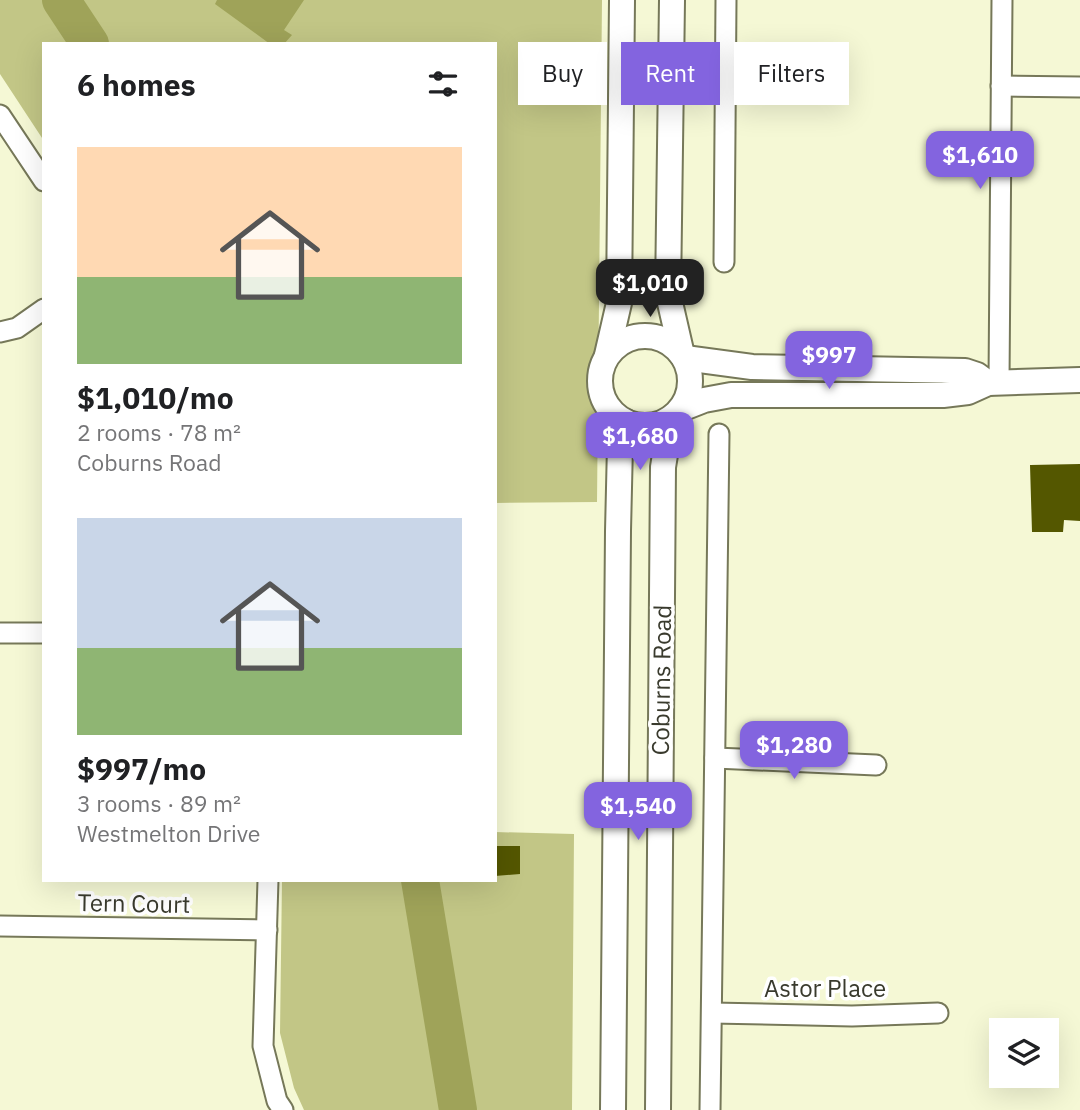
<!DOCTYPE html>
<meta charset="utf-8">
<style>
:root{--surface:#fff;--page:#f2f2f2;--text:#202124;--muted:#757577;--accent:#8364df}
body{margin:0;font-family:"IBM Plex Sans",sans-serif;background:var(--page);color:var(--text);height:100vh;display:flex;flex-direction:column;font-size:26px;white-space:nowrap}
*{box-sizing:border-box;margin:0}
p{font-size:23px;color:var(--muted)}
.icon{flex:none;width:38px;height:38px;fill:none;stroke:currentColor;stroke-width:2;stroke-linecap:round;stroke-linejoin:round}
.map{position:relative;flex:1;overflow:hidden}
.sheet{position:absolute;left:42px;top:42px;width:455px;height:840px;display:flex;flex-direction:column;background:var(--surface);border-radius:0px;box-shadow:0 7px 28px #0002}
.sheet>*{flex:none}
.top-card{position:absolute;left:518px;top:42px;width:457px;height:63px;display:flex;gap:14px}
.controls{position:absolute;left:989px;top:1018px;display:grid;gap:14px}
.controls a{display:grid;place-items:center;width:70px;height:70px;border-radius:0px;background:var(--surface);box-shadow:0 7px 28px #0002;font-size:35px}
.price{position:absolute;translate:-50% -60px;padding:0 16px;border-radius:14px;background:var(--accent);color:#fff;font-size:23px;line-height:46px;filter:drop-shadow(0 2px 4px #0008)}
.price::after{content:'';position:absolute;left:50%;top:42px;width:21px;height:16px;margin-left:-10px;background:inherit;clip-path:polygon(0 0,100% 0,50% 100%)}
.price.active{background:#222;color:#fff}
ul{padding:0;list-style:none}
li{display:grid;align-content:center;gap:14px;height:371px;padding:0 35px}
li span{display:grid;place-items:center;height:217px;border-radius:0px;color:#555}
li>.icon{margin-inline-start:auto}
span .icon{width:126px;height:126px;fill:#fffc;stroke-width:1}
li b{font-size:30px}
h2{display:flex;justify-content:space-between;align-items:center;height:84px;padding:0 35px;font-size:30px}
.chip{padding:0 24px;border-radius:0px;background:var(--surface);box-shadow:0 7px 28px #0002;font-size:24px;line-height:63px}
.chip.active{background:var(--accent);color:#fff}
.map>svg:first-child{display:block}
.green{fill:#c2c686}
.water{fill:#9fa359}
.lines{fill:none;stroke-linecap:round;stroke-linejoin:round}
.stream{stroke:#9fa359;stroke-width:6}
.river{stroke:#9fa359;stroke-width:38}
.building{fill:#545700}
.minor-casing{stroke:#767859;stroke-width:23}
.tertiary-casing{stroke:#767859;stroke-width:28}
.minor{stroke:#fff;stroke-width:19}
.tertiary{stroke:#fff;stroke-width:24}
.labels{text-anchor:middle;stroke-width:7;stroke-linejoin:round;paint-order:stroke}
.street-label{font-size:24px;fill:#393a2d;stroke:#fff}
</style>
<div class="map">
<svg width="1080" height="1110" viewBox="0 0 1080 1110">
<rect width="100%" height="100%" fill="#f5f8d5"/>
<g class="green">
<polygon points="0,0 602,0 597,502 495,503 495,44 44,44 44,141 0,74"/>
<polygon points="495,832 574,834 572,1110 304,1110 294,1088 280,1033 282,880 495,880"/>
</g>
<polygon class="water" points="217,0 304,0 284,30 292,35 284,44 270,44 215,4"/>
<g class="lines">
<polyline class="stream" points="72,44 83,33"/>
<g class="river">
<polyline points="61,0 90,44"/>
<polyline points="420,880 458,1110"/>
</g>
</g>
<g class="building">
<polygon points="1080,464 1080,521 1064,520 1063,532 1032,532 1030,465"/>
<polygon points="495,846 520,846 520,874 495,876"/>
</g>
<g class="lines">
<defs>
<g id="minor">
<polyline points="1001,86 1080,87"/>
<polyline points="0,115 44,181"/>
<polyline points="724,262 726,0"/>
<polyline points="0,332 17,328 44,309"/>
<polyline points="999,382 1002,0"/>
<polyline points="0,633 44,633"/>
<polyline points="715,758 876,765"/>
<polyline points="268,880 263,1046 277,1101 283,1110"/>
<polyline points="0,926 267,930"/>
<polyline points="712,1013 852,1016 938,1013"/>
<polyline points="710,1110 719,434"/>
</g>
<g id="tertiary">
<polyline points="672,0 668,294 682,355"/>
<circle cx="645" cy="381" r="45"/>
<polyline points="607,355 619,303 622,0"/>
<polyline points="685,358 752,367 965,371 977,375 988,383"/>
<polyline points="681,409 704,400 731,395 943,395 968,392 988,383 1080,380"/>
<polyline points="613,1110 618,531 620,445 626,422"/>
<polyline points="658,1110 663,467 671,418"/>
</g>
</defs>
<use href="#minor" class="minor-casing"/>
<use href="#tertiary" class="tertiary-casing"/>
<use href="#minor" class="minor"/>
<use href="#tertiary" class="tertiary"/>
</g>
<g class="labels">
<g class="street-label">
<text transform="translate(662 680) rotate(-89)" y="8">Coburns Road</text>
<text transform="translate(134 904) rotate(1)" y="8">Tern Court</text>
<text x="825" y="997">Astor Place</text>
</g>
</g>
</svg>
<div class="controls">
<a><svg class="icon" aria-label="layers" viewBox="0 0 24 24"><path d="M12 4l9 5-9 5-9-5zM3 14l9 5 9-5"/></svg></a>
</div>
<b class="price" style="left:980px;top:191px">$1,610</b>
<b class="price active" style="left:650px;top:319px">$1,010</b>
<b class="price" style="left:829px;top:391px">$997</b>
<b class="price" style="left:640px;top:472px">$1,680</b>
<b class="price" style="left:794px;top:781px">$1,280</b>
<b class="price" style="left:638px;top:842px">$1,540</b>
<div class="top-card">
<a class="chip">Buy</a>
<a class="chip active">Rent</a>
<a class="chip">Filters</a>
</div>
<section class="sheet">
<h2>6 homes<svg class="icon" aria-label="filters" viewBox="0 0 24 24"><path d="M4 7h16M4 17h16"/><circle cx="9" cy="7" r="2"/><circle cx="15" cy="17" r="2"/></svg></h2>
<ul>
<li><span style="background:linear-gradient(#ffd9b3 60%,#8fb573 0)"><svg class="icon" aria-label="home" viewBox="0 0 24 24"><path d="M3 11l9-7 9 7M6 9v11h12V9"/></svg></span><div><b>$1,010/mo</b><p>2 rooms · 78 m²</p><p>Coburns Road</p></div></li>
<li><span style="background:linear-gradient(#c9d6e8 60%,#8fb573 0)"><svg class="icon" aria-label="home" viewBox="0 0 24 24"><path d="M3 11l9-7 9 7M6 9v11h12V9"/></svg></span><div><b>$997/mo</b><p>3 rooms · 89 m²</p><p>Westmelton Drive</p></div></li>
</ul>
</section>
</div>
